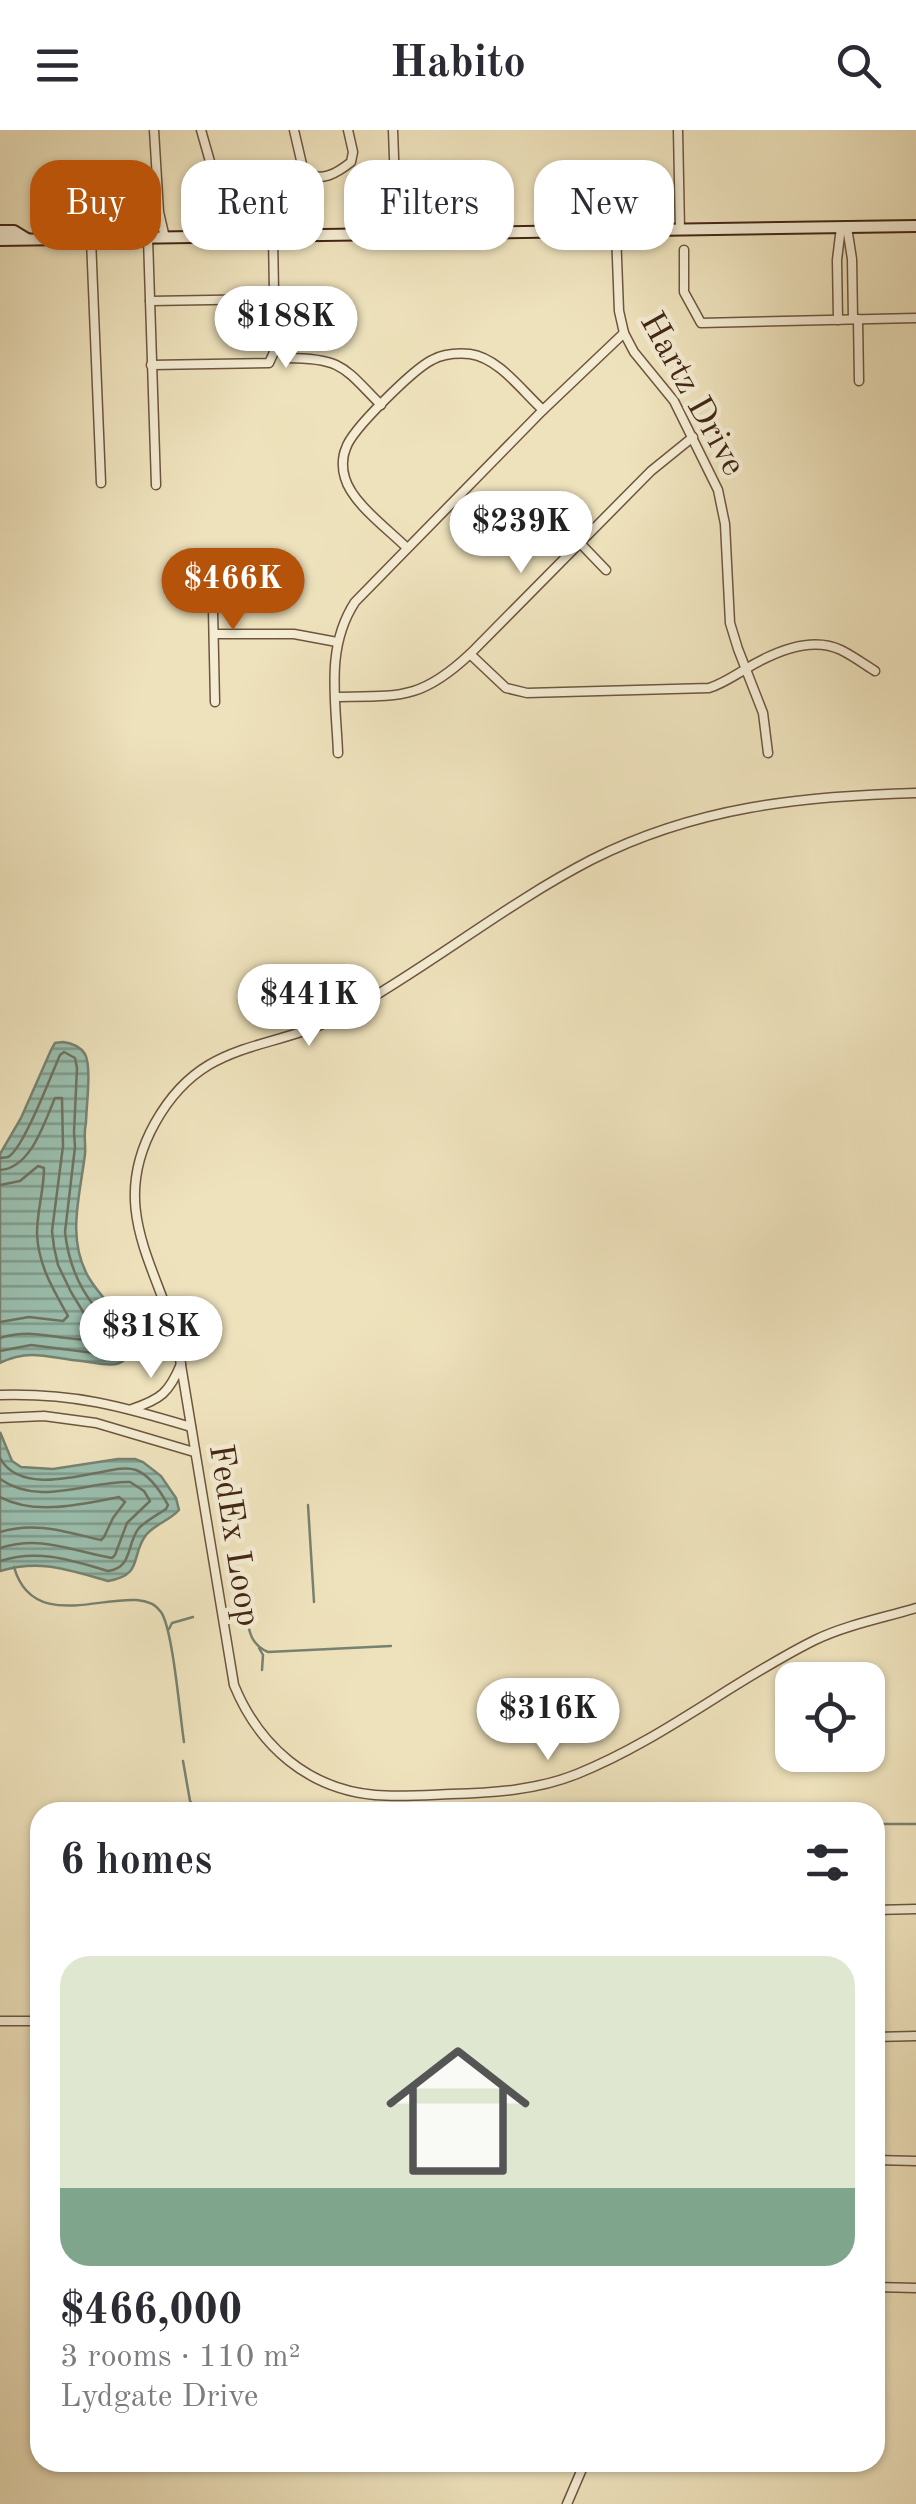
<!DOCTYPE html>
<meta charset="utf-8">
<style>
:root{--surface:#fff;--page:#f7f7f7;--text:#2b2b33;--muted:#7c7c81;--accent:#b45309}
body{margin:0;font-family:"Old Standard TT",serif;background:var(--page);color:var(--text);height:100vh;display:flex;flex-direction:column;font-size:38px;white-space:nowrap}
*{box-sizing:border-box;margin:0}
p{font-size:32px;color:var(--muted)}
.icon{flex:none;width:55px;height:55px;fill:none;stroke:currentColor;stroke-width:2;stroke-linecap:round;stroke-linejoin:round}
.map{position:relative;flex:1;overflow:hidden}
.sheet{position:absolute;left:30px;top:1672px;width:855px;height:670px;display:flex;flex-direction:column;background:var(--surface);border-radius:30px;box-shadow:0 2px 8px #0004}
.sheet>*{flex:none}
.hud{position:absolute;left:30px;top:30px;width:858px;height:90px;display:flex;gap:20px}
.buttons{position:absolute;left:775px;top:1532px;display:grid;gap:20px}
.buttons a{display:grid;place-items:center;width:110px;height:110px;border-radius:20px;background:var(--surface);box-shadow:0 2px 8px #0004;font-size:50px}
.price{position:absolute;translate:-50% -85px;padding:0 22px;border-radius:35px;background:#fff;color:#222;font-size:32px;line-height:65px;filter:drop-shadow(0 2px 5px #0008)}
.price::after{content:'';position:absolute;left:50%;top:60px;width:30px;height:22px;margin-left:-15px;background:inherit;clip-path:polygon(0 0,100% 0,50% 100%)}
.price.active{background:var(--accent);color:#fff}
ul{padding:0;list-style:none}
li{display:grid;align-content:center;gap:20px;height:530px;padding:0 30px}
li span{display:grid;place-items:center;height:310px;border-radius:30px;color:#555}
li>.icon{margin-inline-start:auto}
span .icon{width:180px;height:180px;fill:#fffc;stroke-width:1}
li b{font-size:42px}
h2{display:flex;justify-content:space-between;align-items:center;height:120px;padding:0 30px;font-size:42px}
.chip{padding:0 35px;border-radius:30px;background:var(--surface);box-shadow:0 2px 8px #0004;font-size:35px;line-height:90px}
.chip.active{background:var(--accent);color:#fff}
header{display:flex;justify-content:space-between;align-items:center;height:130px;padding:0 30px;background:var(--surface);font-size:45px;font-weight:600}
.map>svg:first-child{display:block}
.water{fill:url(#water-rules);stroke:#778270;stroke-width:2.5}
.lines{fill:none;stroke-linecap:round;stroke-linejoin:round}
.shore{stroke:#6e7260;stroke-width:2.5}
.stream{stroke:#778270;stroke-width:2.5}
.street-casing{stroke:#6e563e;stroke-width:11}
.secondary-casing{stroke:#432714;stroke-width:14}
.street{stroke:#f4ecd3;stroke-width:8}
.secondary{stroke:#f4ecd3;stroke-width:10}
.labels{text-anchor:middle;stroke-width:9;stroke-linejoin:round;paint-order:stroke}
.street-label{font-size:35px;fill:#432714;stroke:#f4ecd3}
</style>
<header><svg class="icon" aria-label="menu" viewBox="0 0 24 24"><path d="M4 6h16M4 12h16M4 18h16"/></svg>Habito<svg class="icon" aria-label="search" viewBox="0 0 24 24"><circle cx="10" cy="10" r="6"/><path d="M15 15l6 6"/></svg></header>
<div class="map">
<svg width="916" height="2374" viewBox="0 0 916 2374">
<defs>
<pattern id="water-rules" width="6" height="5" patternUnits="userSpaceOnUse" patternTransform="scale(2.5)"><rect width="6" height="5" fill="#9abead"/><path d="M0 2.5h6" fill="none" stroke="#7f9a8c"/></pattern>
</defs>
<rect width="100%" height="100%" fill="#eee2bc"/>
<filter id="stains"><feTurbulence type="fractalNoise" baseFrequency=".002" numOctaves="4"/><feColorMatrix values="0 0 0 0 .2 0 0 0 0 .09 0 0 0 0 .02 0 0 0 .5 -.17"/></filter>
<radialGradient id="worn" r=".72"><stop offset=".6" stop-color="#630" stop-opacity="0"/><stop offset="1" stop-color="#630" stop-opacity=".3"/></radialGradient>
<g class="water">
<path d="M63 912C71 913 80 916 85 924 92 937 86 978 86 993 83 1004 86 1013 85 1024 80 1066 66 1109 89 1148 102 1170 125 1187 133 1212 126 1245 104 1233 81 1231 65 1230 48 1225 32 1225 21 1225 10 1228 0 1233V1024L21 988 51 920 55 913Z"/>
<path d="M0 1302 12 1331 21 1337 53 1339 118 1329H135L143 1332 161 1346 176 1368 179 1380C169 1391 155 1394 146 1405 130 1426 144 1445 108 1451 68 1440 41 1429 0 1441Z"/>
</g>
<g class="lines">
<g class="shore">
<path d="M0 1028C3 1027 6 1028 8 1027 23 1020 52 943 60 925L64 922 75 928 77 938 74 1002 75 1017 65 1102C68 1129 77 1155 95 1177 106 1190 120 1197 122 1216L118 1222 110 1225 31 1215 0 1221"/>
<path d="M0 1040C31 1038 44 993 55 968H62L63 1016 52 1101 54 1117 58 1135 71 1162 85 1185 106 1208 100 1213C91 1210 85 1210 76 1209 47 1207 30 1199 0 1208"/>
<path d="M0 1055 20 1051 38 1036 44 1038C44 1060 37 1081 37 1103 38 1135 53 1159 68 1186L63 1191 29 1187 0 1192"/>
<path d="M0 1328C17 1360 67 1349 96 1343 108 1341 124 1336 136 1340 151 1346 161 1362 168 1375L166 1379C157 1385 147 1390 139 1398 126 1414 133 1438 108 1441 70 1430 39 1419 0 1431"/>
<path d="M0 1349C40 1377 87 1351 130 1352L144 1361 150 1371 127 1393 115 1425 112 1428C71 1421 42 1405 0 1418"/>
<path d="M0 1367C36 1386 82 1374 119 1367L125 1372 113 1388 104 1407 101 1410C66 1402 35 1391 0 1402"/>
</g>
<g class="stream">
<polyline points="308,1375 314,1472"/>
<path d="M14 1437C36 1515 135 1444 161 1482 173 1499 180 1587 184 1612"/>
<path d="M238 1479 245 1478C249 1498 248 1513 268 1522L391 1516"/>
<polyline points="169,1499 172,1493 193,1487"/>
<polyline points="259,1518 263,1525 262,1540"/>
<polyline points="183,1631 190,1671 199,1682"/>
<polyline points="875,1694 916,1694"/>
</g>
<defs>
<g id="street">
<polyline points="154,0 159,82 165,108"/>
<polyline points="201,0 217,56"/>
<path d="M294 0 304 43C322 52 336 44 351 32L353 22 348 0"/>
<polyline points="678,0 680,100"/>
<polyline points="847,97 852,129 853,189"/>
<polyline points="616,102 619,181 624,203 634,222 674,271 718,360 725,394 730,493 738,519 763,583 768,623"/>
<polyline points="391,103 395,55 393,0"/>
<polyline points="148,108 156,355"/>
<polyline points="91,109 101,353"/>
<polyline points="684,120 684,162 701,193 916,188"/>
<polyline points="150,171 275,169"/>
<polyline points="858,189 859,251"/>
<polyline points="838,190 837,130 841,97"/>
<path d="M287 228C343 228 344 238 381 275"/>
<polyline points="151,235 269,233 275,220 273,106"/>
<polyline points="580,413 606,440"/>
<path d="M406 417C388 399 352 373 345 348 342 339 342 327 346 318 352 299 414 239 432 230 443 224 458 223 470 224 499 228 522 261 543 280"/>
<polyline points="212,434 215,572"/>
<polyline points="214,504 294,504 337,512"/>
<path d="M470 524 506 558 527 563 709 558C722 554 732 547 744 540 770 524 810 505 841 520 853 526 864 534 875 541"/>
<path d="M336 567C400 566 421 570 470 524L651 341 693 307"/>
<path d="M338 623C336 570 325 518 355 472L543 280 624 203"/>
<path d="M916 663C802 666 695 677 591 730 506 774 430 836 346 883 271 924 204 905 155 993 108 1077 155 1132 177 1211L234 1555C259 1616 308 1659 375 1665 400 1667 426 1665 451 1664 494 1663 537 1660 577 1644 662 1610 734 1550 815 1510 846 1495 883 1488 916 1478"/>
<path d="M0 1265C74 1263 121 1276 191 1297"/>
<path d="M132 1279C161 1269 169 1263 181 1234"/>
<polyline points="0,1288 44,1286 96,1293 194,1322"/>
<polyline points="875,1780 916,1779"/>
<polyline points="0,1891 40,1891"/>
<polyline points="875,1907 916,1906"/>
<polyline points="875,2030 916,2031"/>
<polyline points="875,2157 916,2158"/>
<polyline points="567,2374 585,2332"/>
</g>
<g id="secondary">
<polyline points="0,101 14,101 27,109"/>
<polyline points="0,110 916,96"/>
</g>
</defs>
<use href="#street" class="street-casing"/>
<use href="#secondary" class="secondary-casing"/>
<use href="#street" class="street"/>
<use href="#secondary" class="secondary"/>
</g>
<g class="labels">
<g class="street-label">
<text transform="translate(694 263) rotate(61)" y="12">Hartz Drive</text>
<text transform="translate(236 1405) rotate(81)" y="12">FedEx Loop</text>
</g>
</g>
<rect width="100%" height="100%" filter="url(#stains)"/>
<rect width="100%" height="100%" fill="url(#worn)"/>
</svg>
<div class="buttons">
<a><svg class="icon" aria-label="locate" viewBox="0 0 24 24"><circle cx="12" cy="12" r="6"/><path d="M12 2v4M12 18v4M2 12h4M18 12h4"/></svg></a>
</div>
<b class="price" style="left:286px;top:241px">$188K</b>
<b class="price" style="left:521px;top:446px">$239K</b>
<b class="price active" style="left:233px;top:503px">$466K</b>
<b class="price" style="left:309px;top:919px">$441K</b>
<b class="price" style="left:151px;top:1251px">$318K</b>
<b class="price" style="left:548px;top:1633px">$316K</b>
<div class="hud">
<a class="chip active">Buy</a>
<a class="chip">Rent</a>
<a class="chip">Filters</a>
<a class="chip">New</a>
</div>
<section class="sheet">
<h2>6 homes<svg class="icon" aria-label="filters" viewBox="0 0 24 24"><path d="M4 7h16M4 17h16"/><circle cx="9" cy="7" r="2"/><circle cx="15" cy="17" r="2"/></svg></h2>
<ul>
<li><span style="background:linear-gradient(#dfe7d0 75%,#7fa58c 0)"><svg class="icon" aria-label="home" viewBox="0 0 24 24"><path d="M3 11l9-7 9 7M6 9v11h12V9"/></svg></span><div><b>$466,000</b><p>3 rooms · 110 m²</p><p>Lydgate Drive</p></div></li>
</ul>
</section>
</div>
